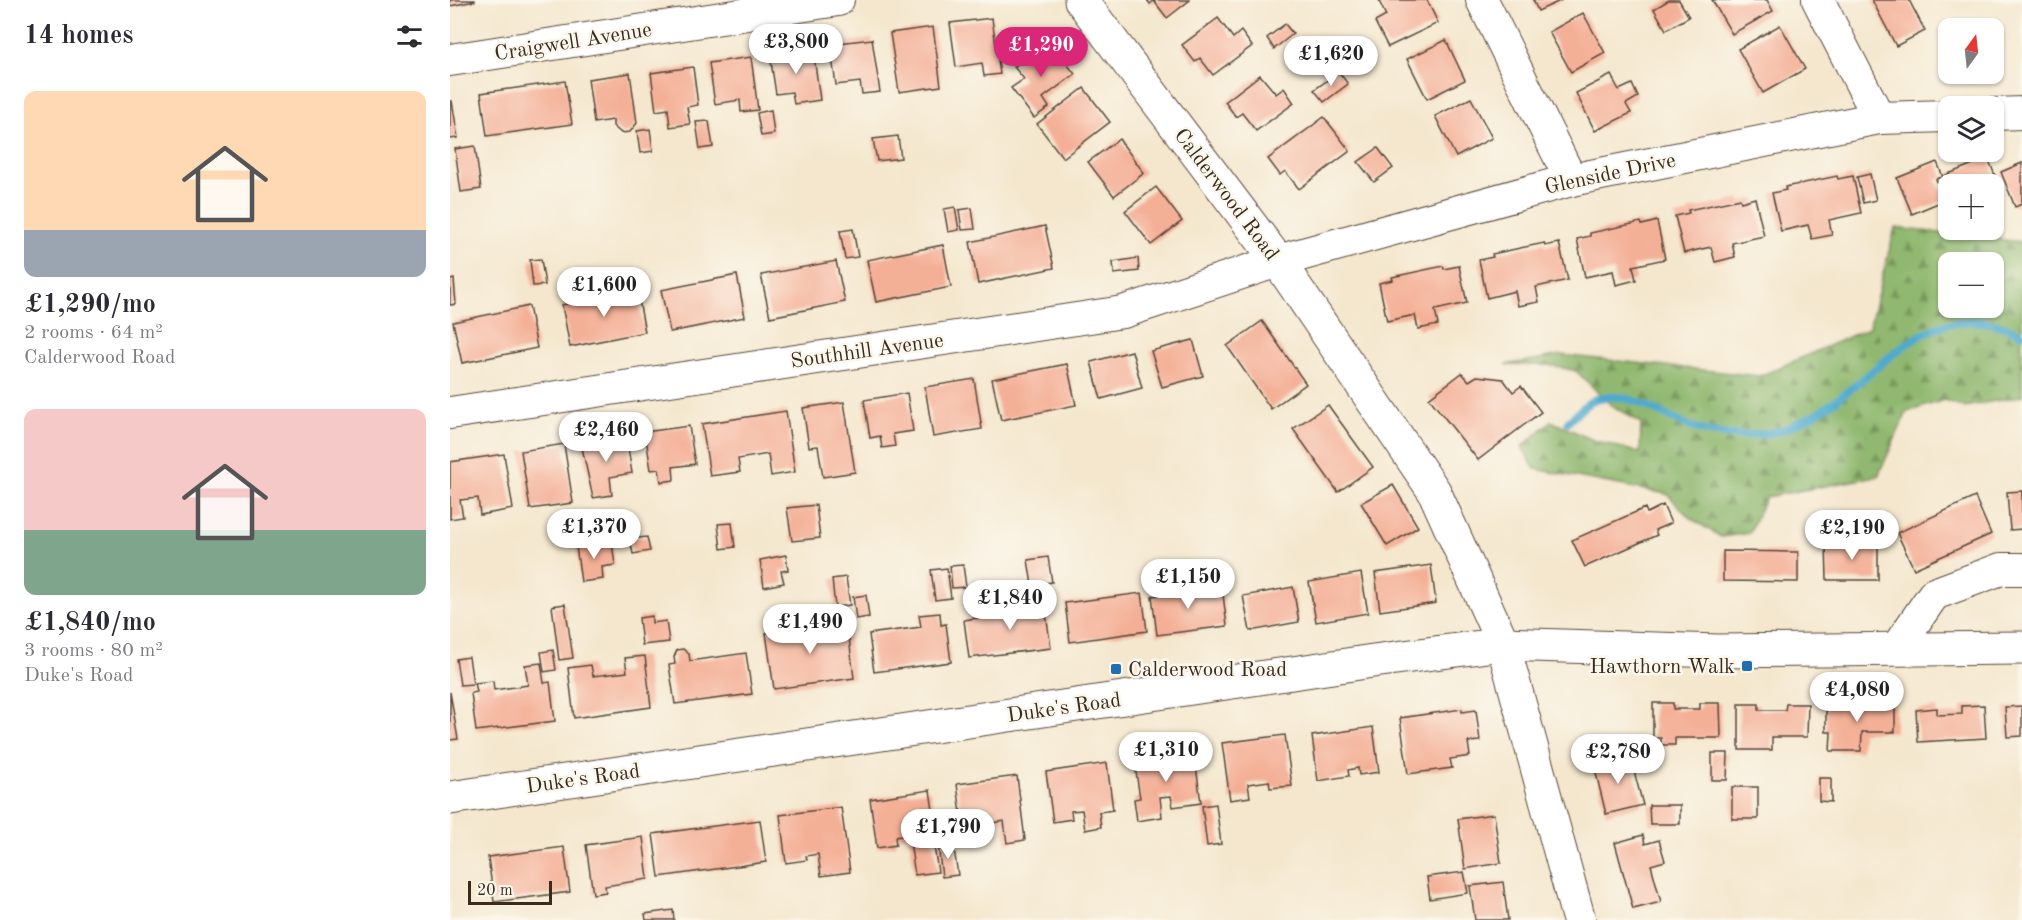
<!DOCTYPE html>
<meta charset="utf-8">
<style>
:root{--surface:#fff;--page:#f7f7f7;--text:#2b2b33;--muted:#7c7c81;--accent:#db2777}
body{margin:0;font-family:"Old Standard TT",serif;background:var(--page);color:var(--text);height:100vh;display:flex;flex-direction:column;font-size:22px;white-space:nowrap}
*{box-sizing:border-box;margin:0}
p{font-size:20px;color:var(--muted)}
.icon{flex:none;width:33px;height:33px;fill:none;stroke:currentColor;stroke-width:2;stroke-linecap:round;stroke-linejoin:round}
.map{position:relative;flex:1;overflow:hidden}
.details{display:flex;flex-direction:column;background:var(--surface);width:450px}
.details>*{flex:none}
.needle{width:39px;rotate:15deg}
.buttons{position:absolute;left:1488px;top:18px;display:grid;gap:12px}
.buttons a{display:grid;place-items:center;width:66px;height:66px;border-radius:12px;background:var(--surface);box-shadow:0 2px 4px #0004;font-size:30px}
.scale{position:absolute;left:18px;bottom:15px;width:84px;box-sizing:border-box;padding-left:6px;border:3px solid #3b2a1e;border-top:0;font-size:16px;line-height:21px;white-space:nowrap;color:#3b2a1e;-webkit-text-stroke:4px #fbf7ec;paint-order:stroke}
.price{position:absolute;translate:-50% -51px;padding:0 14px;border-radius:21px;background:#fff;color:#222;font-size:20px;line-height:39px;filter:drop-shadow(0 2px 3px #0008)}
.price::after{content:'';position:absolute;left:50%;top:36px;width:18px;height:14px;margin-left:-9px;background:inherit;clip-path:polygon(0 0,100% 0,50% 100%)}
.price.selected{background:var(--accent);color:#fff}
ul{padding:0;list-style:none}
li{display:grid;align-content:center;gap:12px;height:318px;padding:0 24px}
li span{display:grid;place-items:center;height:186px;border-radius:12px;color:#555}
li>.icon{margin-inline-start:auto}
span .icon{width:108px;height:108px;fill:#fffc;stroke-width:1}
li b{font-size:26px}
h2{display:flex;justify-content:space-between;align-items:center;height:72px;padding:0 24px;font-size:26px}
main{display:flex;flex:1;min-height:0}
.map>svg:first-child{display:block}
.forest{fill:url(#forest-firs);stroke:#667146;stroke-width:1.5;fill-rule:evenodd}
.lines{fill:none;stroke-linecap:round;stroke-linejoin:round}
.stream{stroke:#50aacd;stroke-width:8}
.building{fill:#f4b097}
.minor-casing{stroke:#574638;stroke-width:34}
.tertiary-casing{stroke:#574638;stroke-width:35}
.secondary-casing{stroke:#574638;stroke-width:35}
.minor{stroke:#fff;stroke-width:32}
.tertiary{stroke:#fff;stroke-width:33}
.secondary{stroke:#fff;stroke-width:33}
.poi-dot{fill:#1f6fb2;stroke:#fbf7ec;stroke-width:2}
.labels{text-anchor:middle;stroke-width:5;stroke-linejoin:round;paint-order:stroke}
.street-label{font-size:21px;fill:#3b2a1e;stroke:#fbf7ec}
.poi-label{font-size:21px;fill:#3b2a1e;stroke:#fbf7ec;text-anchor:end}
</style>
<main>
<section class="details">
<h2>14 homes<svg class="icon" aria-label="filters" viewBox="0 0 24 24"><path d="M4 7h16M4 17h16"/><circle cx="9" cy="7" r="2"/><circle cx="15" cy="17" r="2"/></svg></h2>
<ul>
<li><span style="background:linear-gradient(#ffd9b3 75%,#9aa5b1 0)"><svg class="icon" aria-label="home" viewBox="0 0 24 24"><path d="M3 11l9-7 9 7M6 9v11h12V9"/></svg></span><div><b>£1,290/mo</b><p>2 rooms · 64 m²</p><p>Calderwood Road</p></div></li>
<li><span style="background:linear-gradient(#f6c9c9 65%,#7fa58c 0)"><svg class="icon" aria-label="home" viewBox="0 0 24 24"><path d="M3 11l9-7 9 7M6 9v11h12V9"/></svg></span><div><b>£1,840/mo</b><p>3 rooms · 80 m²</p><p>Duke's Road</p></div></li>
</ul>
</section>
<div class="map">
<svg width="1572" height="920" viewBox="0 0 1572 920">
<defs>
<pattern id="forest-firs" width="22" height="20" patternUnits="userSpaceOnUse" patternTransform="scale(1.5)"><rect width="22" height="20" fill="#90b86f"/><path d="M5 1l3.5 6h-7zM16 11l3.5 6h-7z" fill="#77965b"/></pattern>
</defs>
<rect width="100%" height="100%" fill="#fbf7ec"/>
<filter id="ink" filterUnits="userSpaceOnUse"><feTurbulence type="fractalNoise" baseFrequency=".0167" numOctaves="2"/><feDisplacementMap in="SourceGraphic" scale="12" xChannelSelector="R" yChannelSelector="G"/><feConvolveMatrix kernelMatrix="1 2 1 2 8 2 1 2 1" color-interpolation-filters="sRGB"/></filter>
<filter id="wash" filterUnits="userSpaceOnUse"><feTurbulence type="fractalNoise" baseFrequency=".008" numOctaves="4" result="noise"/><feDisplacementMap in="SourceGraphic" scale="24" xChannelSelector="R" yChannelSelector="G"/><feGaussianBlur stdDeviation="1.35" result="paint"/><feColorMatrix in="noise" values="0 0 0 0 0 0 0 0 0 0 0 0 0 0 0 0 0 1.4 0 .05"/><feComposite in="paint" operator="in"/></filter>
<g filter="url(#wash)">
<rect width="100%" height="100%" fill="#f4e7ce"/>
<path class="forest" d="M1445 228 1572 242V396L1514 407 1494 400 1457 412 1428 476 1316 497 1299 533 1271 537 1240 518 1217 494 1085 469 1072 447 1101 421 1143 440 1190 453 1191 423 1162 406 1126 371 1099 365H1056L1111 355 1310 376 1419 328ZM1498 262H1544V308H1498Z"/>
<g class="lines">
<path class="stream" d="M1118 422C1126 415 1136 402 1146 399 1183 388 1214 420 1248 429 1275 437 1302 437 1329 431 1338 429 1346 423 1354 420 1429 384 1475 286 1572 334"/>
</g>
<g id="blocks">
<g class="building">
<polygon points="0,0 25,0 25,1 0,6"/>
<polygon points="697,0 740,0 717,18 704,1 700,4"/>
<polygon points="932,0 977,0 988,23 938,47 925,22 936,16 929,1"/>
<polygon points="1083,0 1112,0 1088,11"/>
<polygon points="1219,0 1229,0 1239,17 1216,30 1204,9"/>
<polygon points="1262,0 1317,0 1323,11 1282,34"/>
<polygon points="1422,0 1459,0 1475,31 1446,46"/>
<polygon points="1133,13 1155,53 1121,72 1099,32"/>
<polygon points="542,18 550,74 534,76 532,63 506,67 500,23"/>
<polygon points="768,18 783,38 791,31 802,46 763,75 750,58 745,62 732,45"/>
<polygon points="835,24 843,34 824,49 817,38"/>
<polygon points="1500,24 1548,24 1548,61 1544,60 1544,28 1500,28"/>
<polygon points="1330,25 1355,69 1313,93 1288,49"/>
<polygon points="483,27 491,86 449,92 440,33"/>
<polygon points="422,39 430,92 412,94 410,82 386,85 380,44"/>
<polygon points="996,40 1015,80 977,99 957,59"/>
<polygon points="599,41 625,74 593,98 599,107 584,118 561,88 574,79 564,67"/>
<polygon points="363,49 370,100 344,104 342,92 326,94 320,55"/>
<polygon points="301,57 308,110 291,112 290,100 265,104 259,63"/>
<polygon points="243,67 248,105 237,107 240,124 220,127 218,109 206,111 201,73"/>
<polygon points="889,72 898,84 874,102 864,90"/>
<polygon points="180,73 187,123 180,132 171,133 163,126 163,120 144,123 138,79"/>
<polygon points="810,75 826,94 834,88 844,103 806,131 792,113 786,117 775,102"/>
<polygon points="1161,75 1169,90 1182,84 1188,97 1176,104 1181,113 1145,131 1126,93"/>
<polygon points="115,81 122,124 37,136 31,93"/>
<polygon points="634,88 660,122 613,158 587,124"/>
<polygon points="1021,98 1042,138 1006,157 985,116"/>
<polygon points="0,101 2,101 8,138 0,139"/>
<polygon points="321,110 324,134 311,136 307,113"/>
<polygon points="874,117 900,151 849,189 835,171 830,175 818,159"/>
<polygon points="259,121 263,147 250,149 246,122"/>
<polygon points="200,129 203,151 190,153 187,131"/>
<polygon points="448,136 451,158 427,161 423,139"/>
<polygon points="669,139 694,173 664,196 638,162"/>
<polygon points="25,146 31,189 11,192 5,149"/>
<polygon points="928,148 943,168 924,182 908,162"/>
<polygon points="1538,158 1552,193 1544,196 1544,184 1500,184 1496,175"/>
<polygon points="1487,162 1493,177 1486,179 1495,200 1462,214 1447,178"/>
<polygon points="1572,163 1572,204 1565,207 1551,172"/>
<polygon points="1420,174 1426,200 1413,203 1407,177"/>
<polygon points="1387,176 1388,179 1403,176 1411,213 1379,220 1382,235 1362,239 1358,225 1331,231 1322,193 1336,190 1335,187"/>
<polygon points="706,187 732,221 701,245 675,211"/>
<polygon points="1305,198 1314,236 1282,243 1285,257 1265,262 1261,247 1234,253 1225,216 1239,213 1238,210 1290,199 1291,202"/>
<polygon points="505,207 509,230 498,232 494,209"/>
<polygon points="522,208 525,229 512,230 509,210"/>
<polygon points="1207,221 1215,259 1183,266 1186,280 1166,285 1163,271 1135,277 1127,239 1140,236 1140,233 1191,222 1192,225"/>
<polygon points="595,226 604,268 528,284 520,242"/>
<polygon points="403,229 408,257 395,259 390,231"/>
<polygon points="1094,243 1095,246 1109,243 1118,280 1086,287 1089,302 1068,306 1065,291 1037,298 1029,260 1043,257 1042,254"/>
<polygon points="493,245 501,287 426,302 417,260"/>
<polygon points="688,258 689,271 664,274 663,262"/>
<polygon points="91,259 95,285 83,286 80,260"/>
<polygon points="386,261 395,302 320,317 311,275"/>
<polygon points="993,266 994,269 1009,266 1017,303 985,310 988,325 968,329 965,315 937,321 929,283 943,280 942,277"/>
<polygon points="287,275 295,317 220,332 211,290"/>
<polygon points="4,279 6,304 0,305 0,280"/>
<polygon points="187,290 195,332 120,347 112,305"/>
<polygon points="79,306 87,348 12,363 3,322"/>
<polygon points="812,321 856,384 821,409 777,346"/>
<polygon points="743,340 753,376 712,387 701,351"/>
<polygon points="682,351 692,388 651,399 641,362"/>
<polygon points="617,364 626,405 551,420 542,379"/>
<polygon points="1012,373 1019,381 1027,376 1053,379 1063,392 1071,386 1091,412 1028,460 979,398"/>
<polygon points="524,379 532,429 483,437 475,387"/>
<polygon points="457,393 463,431 443,434 445,446 432,448 430,436 420,438 414,400"/>
<polygon points="394,402 405,472 373,477 368,446 359,447 353,408"/>
<polygon points="878,405 923,467 888,492 843,429"/>
<polygon points="336,411 345,472 321,476 318,454 288,459 290,472 260,476 252,424"/>
<polygon points="239,426 245,464 223,467 224,480 211,482 209,469 201,470 195,432"/>
<polygon points="176,436 182,473 160,477 162,495 143,498 131,443"/>
<polygon points="114,444 123,503 80,509 71,451"/>
<polygon points="54,454 63,509 30,515 28,498 10,500 13,517 0,519 0,462"/>
<polygon points="943,485 968,527 937,546 911,503"/>
<polygon points="1572,491 1572,529 1560,530 1557,492"/>
<polygon points="1525,497 1541,534 1464,569 1447,533"/>
<polygon points="366,505 370,538 342,541 337,508"/>
<polygon points="1213,505 1221,523 1205,530 1207,535 1135,567 1122,540 1195,508 1197,513"/>
<polygon points="282,523 285,547 271,549 268,524"/>
<polygon points="197,537 200,551 183,554 180,539"/>
<polygon points="162,542 165,565 152,567 153,579 131,582 126,546"/>
<polygon points="1376,543 1428,543 1428,580 1377,580"/>
<polygon points="1273,551 1348,552 1348,582 1273,581"/>
<polygon points="336,555 338,570 331,571 334,583 314,587 310,560"/>
<polygon points="598,557 602,582 582,585 578,560"/>
<polygon points="513,565 516,587 502,588 500,566"/>
<polygon points="981,565 986,603 930,611 925,573"/>
<polygon points="497,568 501,598 485,600 481,570"/>
<polygon points="911,573 918,613 866,622 859,582"/>
<polygon points="396,577 400,605 385,607 382,579"/>
<polygon points="726,583 727,593 772,587 777,626 707,635 702,596 710,595 709,586"/>
<polygon points="843,587 849,622 800,631 793,596"/>
<polygon points="593,593 601,648 519,658 514,620 577,611 574,596"/>
<polygon points="692,593 697,631 620,642 615,603"/>
<polygon points="416,595 419,617 406,619 403,597"/>
<polygon points="115,604 123,658 109,660 102,606"/>
<polygon points="490,613 491,625 496,624 501,662 424,672 419,634 471,627 469,615"/>
<polygon points="202,616 202,623 216,621 219,642 192,645 189,618"/>
<polygon points="397,622 404,678 324,689 316,633"/>
<polygon points="233,649 239,654 240,661 296,653 302,694 225,704 219,665 225,664 224,657 227,650"/>
<polygon points="103,650 106,670 94,672 91,652"/>
<polygon points="195,656 201,707 124,718 118,668 141,665 143,676 177,672 175,658"/>
<polygon points="19,657 23,684 10,685 6,659"/>
<polygon points="91,663 94,683 100,682 105,721 26,731 21,693 27,692 25,683 43,681 44,690 78,685 75,665"/>
<polygon points="0,692 8,739 0,740"/>
<polygon points="1203,703 1223,703 1223,709 1250,709 1250,703 1270,703 1271,738 1225,738 1225,745 1211,745 1211,738 1203,738"/>
<polygon points="1289,704 1309,704 1309,710 1335,710 1336,704 1358,704 1357,737 1322,737 1322,750 1289,750"/>
<polygon points="1376,704 1445,704 1445,732 1412,732 1411,751 1380,751 1381,732 1376,732"/>
<polygon points="1534,705 1536,738 1468,742 1466,710 1487,708 1487,715 1512,714 1512,706"/>
<polygon points="1572,706 1572,736 1557,737 1555,707"/>
<polygon points="1012,709 1012,712 1026,710 1030,741 1018,742 1020,756 1000,759 1002,768 958,774 950,718"/>
<polygon points="923,727 929,772 909,775 908,768 898,770 899,776 868,781 862,736"/>
<polygon points="835,735 842,786 820,788 819,781 798,784 800,797 780,800 772,743"/>
<polygon points="744,751 751,803 723,807 721,796 710,797 712,817 687,821 684,799 690,798 684,759"/>
<polygon points="1262,753 1278,753 1277,780 1262,780"/>
<polygon points="1180,756 1193,805 1156,814 1144,765"/>
<polygon points="657,763 663,810 649,812 651,827 635,830 632,810 621,811 622,819 603,822 596,772"/>
<polygon points="567,776 575,840 557,843 554,821 535,824 537,840 515,843 507,784"/>
<polygon points="1369,778 1381,778 1381,802 1369,801"/>
<rect x="1282" y="787" width="26" height="32"/>
<polygon points="480,790 486,832 482,833 488,872 465,875 459,835 445,837 446,845 427,848 420,799"/>
<polygon points="766,804 771,844 757,846 752,806"/>
<polygon points="1199,805 1230,805 1230,824 1200,824"/>
<polygon points="391,807 400,872 371,876 368,854 356,856 357,860 336,863 330,815"/>
<polygon points="1044,814 1051,863 1015,869 1008,819"/>
<polygon points="310,820 316,862 209,877 203,834"/>
<polygon points="1193,835 1195,844 1209,840 1215,861 1201,865 1211,902 1183,909 1165,843"/>
<polygon points="193,837 198,879 155,886 156,892 143,894 136,845"/>
<polygon points="503,843 508,875 492,877 488,845"/>
<polygon points="114,847 120,892 44,902 38,857"/>
<polygon points="1014,872 1018,893 980,899 977,877"/>
<polygon points="1053,882 1058,920 1025,920 1020,886"/>
<polygon points="223,910 224,920 196,920 195,914"/>
</g>
</g>
</g>
<g filter="url(#ink)">
<use href="#blocks" fill-opacity="0" stroke="#574638" stroke-width="1.5"/>
<g class="lines">
<defs>
<g id="minor">
<polyline points="1032,0 1121,180"/>
<polyline points="1368,0 1429,118"/>
<polyline points="0,60 388,0"/>
<polyline points="1544,114 1572,113"/>
<polyline points="0,413 673,312 828,261 1121,180 1429,118 1498,116"/>
<polyline points="1446,649 1484,594 1551,569 1572,569"/>
</g>
<polyline id="tertiary" points="631,0 828,261 984,491 1053,644 1129,920"/>
<polyline id="secondary" points="0,798 923,661 1053,644 1268,651 1572,648"/>
</defs>
<use href="#minor" class="minor-casing"/>
<use href="#tertiary" class="tertiary-casing"/>
<use href="#secondary" class="secondary-casing"/>
<use href="#minor" class="minor"/>
<use href="#tertiary" class="tertiary"/>
<use href="#secondary" class="secondary"/>
</g>
</g>
<g class="poi-dot">
<rect x="1291" y="660" width="12" height="12" rx="3"/>
<rect x="660" y="663" width="12" height="12" rx="3"/>
</g>
<g class="labels">
<g class="street-label">
<text transform="translate(123 41) rotate(-9)" y="7">Craigwell Avenue</text>
<text transform="translate(1160 173) rotate(-12)" y="7">Glenside Drive</text>
<text transform="translate(777 194) rotate(53)" y="7">Calderwood Road</text>
<text transform="translate(417 350) rotate(-8)" y="7">Southhill Avenue</text>
<text transform="translate(614 707) rotate(-8)" y="7">Duke's Road</text>
<text transform="translate(133 778) rotate(-8)" y="7">Duke's Road</text>
</g>
<g class="poi-label">
<text x="1285" y="673">Hawthorn Walk</text>
<text x="678" y="676" text-anchor="start">Calderwood Road</text>
</g>
</g>
</svg>
<div class="buttons">
<a><svg class="needle" viewBox="-14 -14 28 28"><path d="M0-13l5 13h-10z" fill="#e53935"/><path d="M0 13l5-13h-10z" fill="#7c7c81"/></svg></a>
<a><svg class="icon" aria-label="layers" viewBox="0 0 24 24"><path d="M12 4l9 5-9 5-9-5zM3 14l9 5 9-5"/></svg></a>
<a>+</a>
<a>−</a>
</div>
<div class="scale">20 m</div>
<b class="price" style="left:346px;top:75px">£3,800</b>
<b class="price selected" style="left:591px;top:78px">£1,290</b>
<b class="price" style="left:881px;top:87px">£1,620</b>
<b class="price" style="left:154px;top:318px">£1,600</b>
<b class="price" style="left:156px;top:463px">£2,460</b>
<b class="price" style="left:144px;top:560px">£1,370</b>
<b class="price" style="left:1402px;top:561px">£2,190</b>
<b class="price" style="left:738px;top:610px">£1,150</b>
<b class="price" style="left:560px;top:631px">£1,840</b>
<b class="price" style="left:360px;top:655px">£1,490</b>
<b class="price" style="left:1407px;top:723px">£4,080</b>
<b class="price" style="left:716px;top:783px">£1,310</b>
<b class="price" style="left:1168px;top:785px">£2,780</b>
<b class="price" style="left:498px;top:860px">£1,790</b>
</div>
</main>
